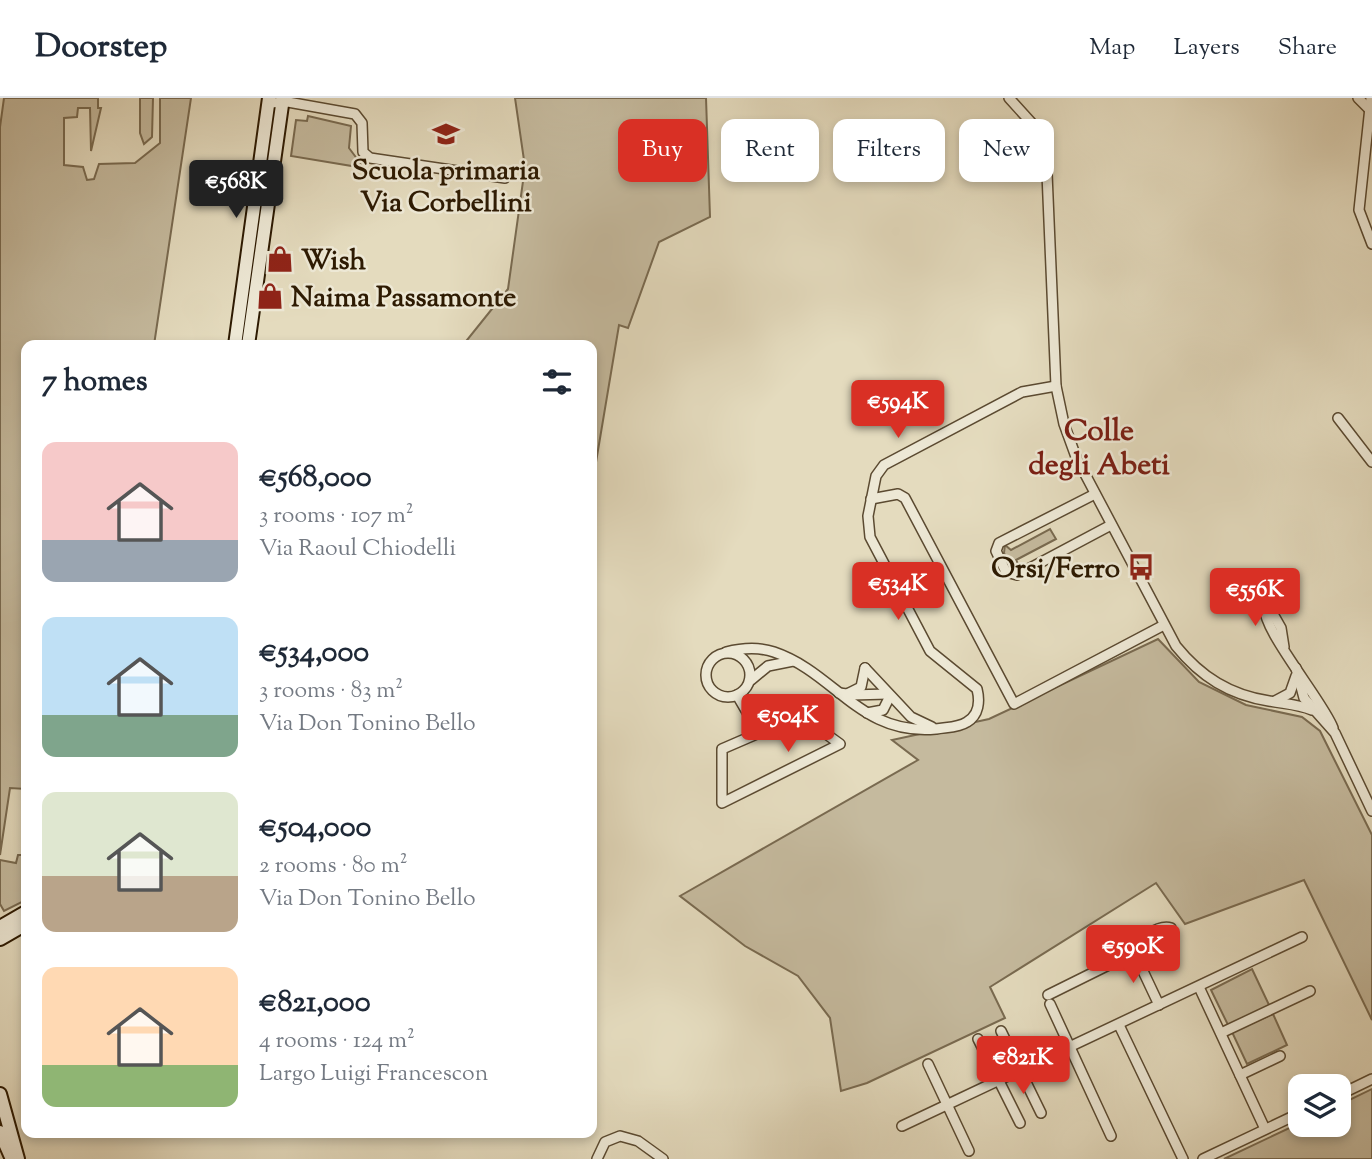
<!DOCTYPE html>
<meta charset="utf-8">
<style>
:root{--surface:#fff;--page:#f2f2f3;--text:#1f2937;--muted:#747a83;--line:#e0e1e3;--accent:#d93025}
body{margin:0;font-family:"Sorts Mill Goudy",serif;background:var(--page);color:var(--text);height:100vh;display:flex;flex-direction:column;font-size:26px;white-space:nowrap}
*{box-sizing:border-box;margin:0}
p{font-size:23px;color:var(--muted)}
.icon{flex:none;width:38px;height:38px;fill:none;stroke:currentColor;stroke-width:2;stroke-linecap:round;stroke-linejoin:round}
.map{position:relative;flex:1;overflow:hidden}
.side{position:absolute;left:21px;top:242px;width:576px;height:798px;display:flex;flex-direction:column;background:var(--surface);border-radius:14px;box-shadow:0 4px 10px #0003}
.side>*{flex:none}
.guide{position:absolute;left:618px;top:21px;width:649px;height:63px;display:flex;gap:14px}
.controls{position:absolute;left:1288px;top:976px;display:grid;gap:14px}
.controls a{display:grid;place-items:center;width:63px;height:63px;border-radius:14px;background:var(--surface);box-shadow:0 4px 10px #0003;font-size:35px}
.price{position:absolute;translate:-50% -60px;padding:0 16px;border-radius:7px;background:var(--accent);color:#fff;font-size:23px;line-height:46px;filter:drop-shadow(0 2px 4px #0008)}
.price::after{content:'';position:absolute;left:50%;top:42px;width:21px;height:16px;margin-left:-10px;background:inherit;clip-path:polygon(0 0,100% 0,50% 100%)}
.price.active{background:#222;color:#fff}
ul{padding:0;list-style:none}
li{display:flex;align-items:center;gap:21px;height:175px;padding:0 21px}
li span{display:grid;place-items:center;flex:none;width:196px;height:140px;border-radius:14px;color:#555}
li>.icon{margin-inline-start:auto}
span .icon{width:84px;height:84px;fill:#fffc;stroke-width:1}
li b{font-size:30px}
h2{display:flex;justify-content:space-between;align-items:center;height:84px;padding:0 21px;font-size:30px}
.tag{padding:0 24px;border-radius:14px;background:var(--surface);box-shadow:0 4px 10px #0003;font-size:24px;line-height:63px}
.tag.active{background:var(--accent);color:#fff}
header{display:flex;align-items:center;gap:42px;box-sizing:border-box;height:98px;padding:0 35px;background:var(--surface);border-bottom:2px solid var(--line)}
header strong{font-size:33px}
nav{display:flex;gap:38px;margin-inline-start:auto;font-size:24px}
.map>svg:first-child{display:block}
.green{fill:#c5ba9e;stroke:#796a50;stroke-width:2}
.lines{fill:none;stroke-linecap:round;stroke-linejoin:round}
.minor-casing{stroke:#5b4a31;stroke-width:12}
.secondary-casing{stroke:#2d1a02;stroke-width:16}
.minor{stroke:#ede8d5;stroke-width:9}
.secondary{stroke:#ede8d5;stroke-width:12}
.labels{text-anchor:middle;stroke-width:5;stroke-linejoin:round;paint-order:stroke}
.poi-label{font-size:28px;font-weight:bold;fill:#2d1a02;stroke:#ede8d5;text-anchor:start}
.neighbourhood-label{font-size:30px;font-weight:bold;fill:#7a1f14;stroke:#ede8d5}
</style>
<header>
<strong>Doorstep</strong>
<nav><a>Map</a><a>Layers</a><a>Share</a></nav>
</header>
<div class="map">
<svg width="1372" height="1061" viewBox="0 0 1372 1061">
<rect width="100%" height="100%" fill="#e4dbbe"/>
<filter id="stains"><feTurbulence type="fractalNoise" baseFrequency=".00286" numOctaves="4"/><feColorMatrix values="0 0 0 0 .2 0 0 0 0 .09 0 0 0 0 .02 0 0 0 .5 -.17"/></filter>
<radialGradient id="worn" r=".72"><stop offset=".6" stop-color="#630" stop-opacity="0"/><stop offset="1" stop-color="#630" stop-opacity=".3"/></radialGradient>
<g class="green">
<polygon points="4,0 98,0 98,10 101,10 91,53 90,10 78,10 77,19 64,20 64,67 83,69 87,82 94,81 99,66 135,65 160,45 160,0 191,0 154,247 26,247 26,691 10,690 0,757 0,29"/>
<polygon points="140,0 153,0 152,39 144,46 140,35"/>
<polygon points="515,0 706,0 710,119 659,144 628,230 619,227 592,388 592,247 463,247 508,191 525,69"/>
<polygon points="308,18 351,28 349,50 364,70 291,58 296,22 307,23"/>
<polygon points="1050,431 1056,441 1016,462 1019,468 1010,468 1004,455 1005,447 1011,452"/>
<polygon points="1158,541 1199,584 1246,607 1302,619 1320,633 1372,737 1372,922 1304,782 1185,826 1156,785 990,889 1005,920 867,985 841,993 830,920 798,878 745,848 680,798 918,662 892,642 989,621"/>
<polygon points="18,757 26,757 26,802 4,813 0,806 0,762 16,765"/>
<polygon points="1252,871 1270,909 1229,929 1211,892"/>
<polygon points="1273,916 1287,947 1247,966 1232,934"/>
<polygon points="1372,991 1372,1061 1224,1061 1300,1025 1339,1027 1339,1007"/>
</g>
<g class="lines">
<defs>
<g id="minor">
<path d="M1009 0 1038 32 1046 52 1056 288 1064 326 1076 359 1176 548C1201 579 1230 597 1269 603 1285 606 1298 606 1312 612"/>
<polyline points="1358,0 1369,11"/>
<polyline points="1371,0 1359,112 1372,146"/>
<polyline points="269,5 288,4 355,16 362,25 363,54 370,60 505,80"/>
<polyline points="1338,320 1372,364"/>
<polyline points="1095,396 999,445 996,453 1006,474 1017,477 1111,427"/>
<polyline points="871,401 898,396 905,400 1014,606 1164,527"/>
<polyline points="1256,486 1281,530 1284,549"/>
<path d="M1265 505C1256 525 1324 604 1333 630"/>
<path d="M726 554C742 550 759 549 774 554 836 575 860 638 936 631 946 629 958 630 967 624 979 617 980 603 977 591L930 553 870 439 868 418 876 378 884 367 1022 294 1056 288"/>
<circle cx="728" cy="577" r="22"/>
<polyline points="865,570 911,619 932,629"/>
<polyline points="1296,570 1304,600 1335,635 1372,713"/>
<polyline points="751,582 768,568 793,563"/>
<polyline points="839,595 847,596 861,589 865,570"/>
<polyline points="737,597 759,635 797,615 840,646 722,705 722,651 759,635"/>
<polyline points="851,597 888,596"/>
<polyline points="1275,603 1290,595 1296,578"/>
<polyline points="867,615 883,612 890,598"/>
<polyline points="1134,854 1159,907"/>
<polyline points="1199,889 1265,1031"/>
<path d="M1048 897 1167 838 1172 835 1171 830C1159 826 1135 842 1134 854"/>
<polyline points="1050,906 1111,1038"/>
<polyline points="1119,927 1183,1061"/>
<polyline points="1001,933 1041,1015"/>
<polyline points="1221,935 1310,893"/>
<polyline points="978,941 1020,1025"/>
<polyline points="928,966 969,1053"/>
<polyline points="1240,977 1280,958"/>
<polyline points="1339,997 1372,981"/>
<polyline points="902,1028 1302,839"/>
<polyline points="597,1061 605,1044 620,1038 638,1043 663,1061"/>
<polyline points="1203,1061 1300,1015"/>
</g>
<g id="secondary">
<polyline points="235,247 269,0"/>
<polyline points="248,247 283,0"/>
<polyline points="0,829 26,814"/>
<polyline points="0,841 26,826"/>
<polyline points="0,996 18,1061"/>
<polyline points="0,1034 11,1059"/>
</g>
</defs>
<use href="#minor" class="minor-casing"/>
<use href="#secondary" class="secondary-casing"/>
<use href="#minor" class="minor"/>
<use href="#secondary" class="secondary"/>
</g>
<defs>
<symbol id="school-bare" viewBox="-9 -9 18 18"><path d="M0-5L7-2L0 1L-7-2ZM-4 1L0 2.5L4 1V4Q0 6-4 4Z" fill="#8f2418" stroke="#ede8d5" stroke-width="2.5" paint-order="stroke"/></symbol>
<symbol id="shop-bare" viewBox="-9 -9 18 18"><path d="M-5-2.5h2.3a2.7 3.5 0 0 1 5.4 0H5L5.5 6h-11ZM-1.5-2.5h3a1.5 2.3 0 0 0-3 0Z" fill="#8f2418" stroke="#ede8d5" stroke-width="2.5" paint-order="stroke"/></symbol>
<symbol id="bus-bare" viewBox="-9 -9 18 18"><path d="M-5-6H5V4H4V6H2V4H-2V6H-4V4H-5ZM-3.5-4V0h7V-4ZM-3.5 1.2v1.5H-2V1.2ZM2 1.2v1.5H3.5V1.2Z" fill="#8f2418" stroke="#ede8d5" stroke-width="2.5" paint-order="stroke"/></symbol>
</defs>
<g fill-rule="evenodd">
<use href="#school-bare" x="427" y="17" width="38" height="38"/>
<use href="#shop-bare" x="261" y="142" width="38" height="38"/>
<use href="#shop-bare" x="251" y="179" width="38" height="38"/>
<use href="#bus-bare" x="1122" y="450" width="38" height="38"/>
</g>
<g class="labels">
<g class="poi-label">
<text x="446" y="81" text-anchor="middle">Scuola primaria<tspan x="446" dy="32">Via Corbellini</tspan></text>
<text x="301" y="171">Wish</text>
<text x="291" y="208">Naima Passamonte</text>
<text x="1120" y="479" text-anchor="end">Orsi/Ferro</text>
</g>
<g class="neighbourhood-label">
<text x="1099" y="342">Colle<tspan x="1099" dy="34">degli Abeti</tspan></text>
</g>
</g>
<rect width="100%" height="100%" filter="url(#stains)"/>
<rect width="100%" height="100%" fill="url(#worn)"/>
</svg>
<div class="controls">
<a><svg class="icon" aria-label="layers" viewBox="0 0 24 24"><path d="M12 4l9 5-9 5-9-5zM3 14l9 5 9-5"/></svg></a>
</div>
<b class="price active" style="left:236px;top:122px">€568K</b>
<b class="price" style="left:898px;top:342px">€594K</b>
<b class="price" style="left:898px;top:524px">€534K</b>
<b class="price" style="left:1255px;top:530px">€556K</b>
<b class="price" style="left:788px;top:656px">€504K</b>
<b class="price" style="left:1133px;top:887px">€590K</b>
<b class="price" style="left:1023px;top:998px">€821K</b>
<div class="guide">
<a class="tag active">Buy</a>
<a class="tag">Rent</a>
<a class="tag">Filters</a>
<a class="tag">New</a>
</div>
<section class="side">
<h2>7 homes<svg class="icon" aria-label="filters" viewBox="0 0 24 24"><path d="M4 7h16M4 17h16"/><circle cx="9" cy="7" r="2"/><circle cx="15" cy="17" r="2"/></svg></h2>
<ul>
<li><span style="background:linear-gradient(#f6c9c9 70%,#9aa5b1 0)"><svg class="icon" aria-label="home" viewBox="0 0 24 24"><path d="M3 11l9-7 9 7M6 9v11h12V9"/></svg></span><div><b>€568,000</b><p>3 rooms · 107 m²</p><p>Via Raoul Chiodelli</p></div></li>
<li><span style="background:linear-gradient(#bfe0f5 70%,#7fa58c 0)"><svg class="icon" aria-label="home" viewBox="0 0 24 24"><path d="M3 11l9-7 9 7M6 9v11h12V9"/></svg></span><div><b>€534,000</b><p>3 rooms · 83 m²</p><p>Via Don Tonino Bello</p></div></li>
<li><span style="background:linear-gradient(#dfe7d0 60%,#b9a48a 0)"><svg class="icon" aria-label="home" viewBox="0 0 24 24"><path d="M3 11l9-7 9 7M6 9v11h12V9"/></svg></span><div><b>€504,000</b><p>2 rooms · 80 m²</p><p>Via Don Tonino Bello</p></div></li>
<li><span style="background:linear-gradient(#ffd9b3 70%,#8fb573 0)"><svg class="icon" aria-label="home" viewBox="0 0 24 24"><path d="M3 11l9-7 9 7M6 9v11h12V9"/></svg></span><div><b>€821,000</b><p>4 rooms · 124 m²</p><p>Largo Luigi Francescon</p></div></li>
</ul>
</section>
</div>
